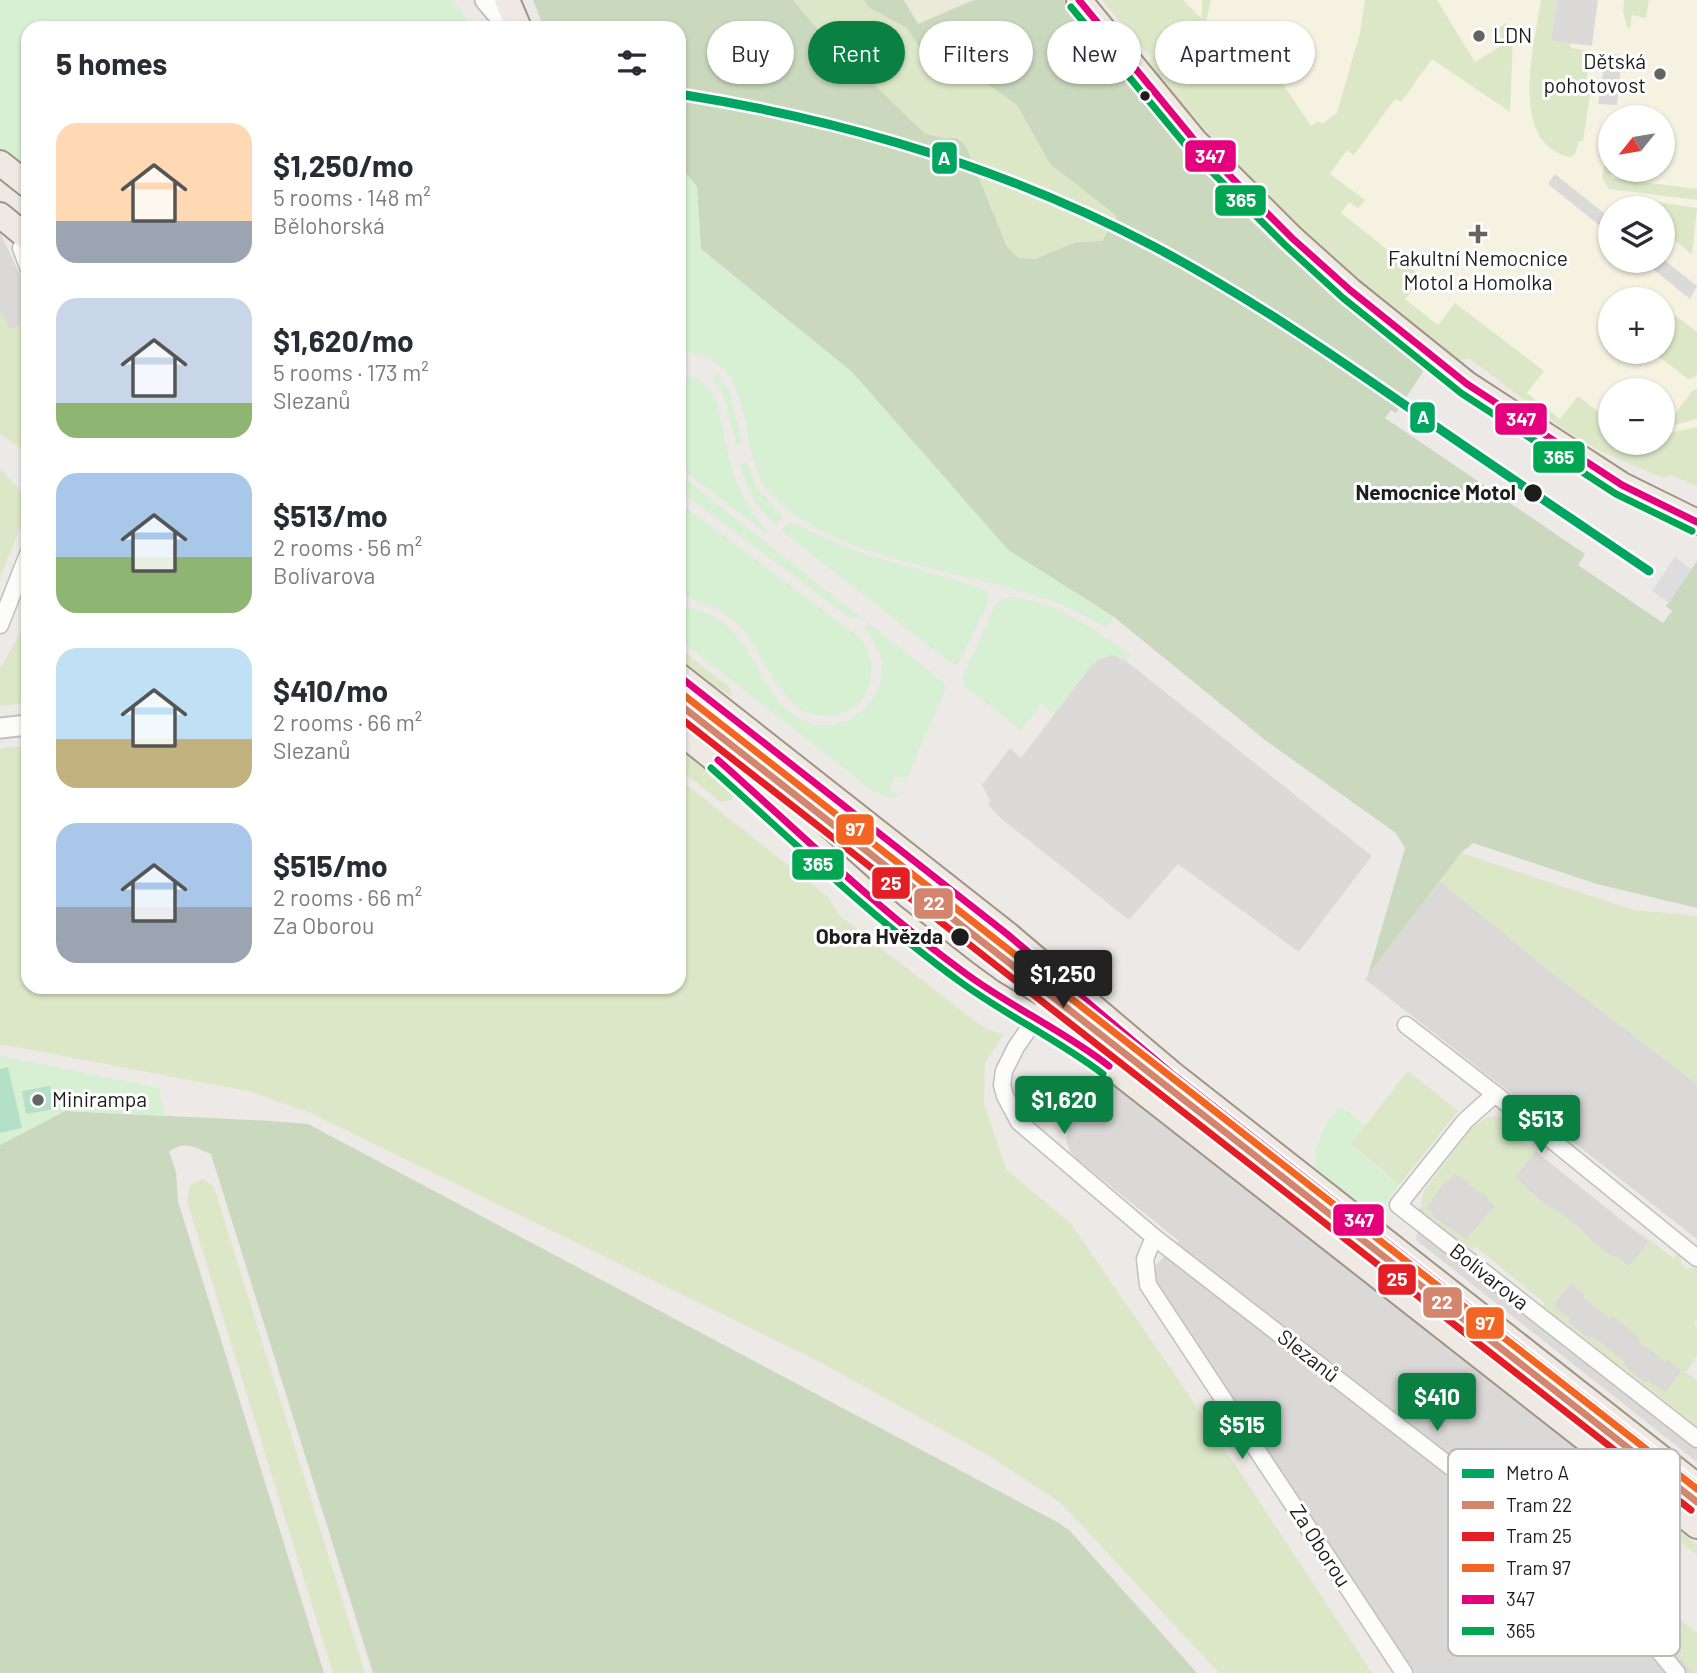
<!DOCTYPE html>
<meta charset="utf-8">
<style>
:root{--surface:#fff;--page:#f2f2f3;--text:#2b2b33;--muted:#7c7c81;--accent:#0b8043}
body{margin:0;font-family:Barlow,sans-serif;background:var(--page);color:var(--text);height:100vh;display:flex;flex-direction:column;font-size:26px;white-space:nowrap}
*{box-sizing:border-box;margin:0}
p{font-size:23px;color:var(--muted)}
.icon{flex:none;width:38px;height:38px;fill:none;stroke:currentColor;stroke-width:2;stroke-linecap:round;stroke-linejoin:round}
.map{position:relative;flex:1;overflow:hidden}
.details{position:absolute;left:21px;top:21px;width:665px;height:973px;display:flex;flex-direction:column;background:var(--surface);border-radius:21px;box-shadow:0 2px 5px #0004}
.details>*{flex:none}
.banner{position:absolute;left:707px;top:21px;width:665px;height:63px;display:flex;gap:14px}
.needle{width:46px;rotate:240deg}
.fabs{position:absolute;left:1598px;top:105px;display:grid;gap:14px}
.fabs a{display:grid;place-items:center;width:77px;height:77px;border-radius:50%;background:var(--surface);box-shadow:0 2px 5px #0004;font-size:35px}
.price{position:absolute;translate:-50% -60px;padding:0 16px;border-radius:7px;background:var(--accent);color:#fff;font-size:23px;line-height:46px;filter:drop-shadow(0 2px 4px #0008)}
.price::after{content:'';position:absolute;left:50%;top:42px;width:21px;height:16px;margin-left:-10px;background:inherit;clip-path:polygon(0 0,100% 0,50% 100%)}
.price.current{background:#222;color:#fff}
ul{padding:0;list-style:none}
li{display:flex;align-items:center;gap:21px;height:175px;padding:0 35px}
li span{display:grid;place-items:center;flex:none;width:196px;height:140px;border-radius:21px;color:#555}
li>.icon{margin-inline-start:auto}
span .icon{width:84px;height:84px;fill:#fffc;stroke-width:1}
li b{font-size:30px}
h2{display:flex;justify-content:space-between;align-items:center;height:84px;padding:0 35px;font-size:30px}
.tag{padding:0 24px;border-radius:32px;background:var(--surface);box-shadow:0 2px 5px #0004;font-size:24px;line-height:63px}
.tag.current{background:var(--accent);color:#fff}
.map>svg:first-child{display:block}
.residential{fill:#dbd9d7}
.industrial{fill:#e9dfe5}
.education{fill:#f5f2e2;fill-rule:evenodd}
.farmland{fill:#ebeada}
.grass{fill:#dce7c7;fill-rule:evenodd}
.forest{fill:#cad8bd}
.park{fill:#d7f0d3}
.pitch{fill:#b4e0c7}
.parking{fill:#dcdad9}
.plaza{fill:#dddde0}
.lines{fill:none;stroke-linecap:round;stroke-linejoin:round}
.minor-casing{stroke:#c1c0be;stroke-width:19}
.tertiary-casing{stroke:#c1c0be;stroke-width:23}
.primary-casing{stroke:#a09385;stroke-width:28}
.minor{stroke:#fcfcfb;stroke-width:16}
.tertiary{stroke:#fcfcfb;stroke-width:19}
.primary{stroke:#efe9e4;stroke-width:24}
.bus-1-casing{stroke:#fff;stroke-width:12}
.bus-2-casing{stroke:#fff;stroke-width:12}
.bus-1{stroke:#e5007d;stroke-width:7}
.bus-2{stroke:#00a651;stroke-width:7}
.tram-1-casing{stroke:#fff;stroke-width:12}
.tram-2-casing{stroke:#fff;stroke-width:12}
.tram-3-casing{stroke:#fff;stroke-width:12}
.tram-1{stroke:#d3866d;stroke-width:7}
.tram-2{stroke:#e31e25;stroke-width:7}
.tram-3{stroke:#f26522;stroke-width:7}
.metro-1-casing{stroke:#fff;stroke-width:14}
.metro-1{stroke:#00a562;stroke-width:9}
.poi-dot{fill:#656463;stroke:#fff;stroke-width:2.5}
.bus-dot{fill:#1d1d1d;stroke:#fff;stroke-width:2.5}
.labels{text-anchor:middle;stroke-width:6;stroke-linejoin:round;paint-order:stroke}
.poi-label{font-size:21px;fill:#1d1d1d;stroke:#fff;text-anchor:start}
.stop-label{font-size:21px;font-weight:bold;fill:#1d1d1d;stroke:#fff;text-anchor:end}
.street-label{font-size:21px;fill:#1d1d1d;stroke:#fff}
.key{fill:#fff;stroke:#bbb;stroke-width:2}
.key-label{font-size:19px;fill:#1d1d1d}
.line-badge{stroke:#fff;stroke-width:2.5}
.badge-label{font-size:19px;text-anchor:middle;font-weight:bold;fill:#fff}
</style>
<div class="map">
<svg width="1697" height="1673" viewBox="0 0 1697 1673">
<rect width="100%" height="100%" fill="#ece9e6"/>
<g class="residential">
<polygon points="0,233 28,291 28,327 10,336 0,319"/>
<polygon points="1440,881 1556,976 1697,1084 1697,1239 1365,979"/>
<polygon points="1104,1071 1564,1432 1580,1451 1611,1517 1584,1553 1617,1582 1636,1602 1693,1673 1414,1673 1156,1284 1153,1275 1157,1264 1179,1241 1077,1159 1070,1151 1066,1141 1067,1122 1074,1105"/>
<polygon points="1535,1151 1649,1242 1629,1267 1617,1257 1609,1256 1586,1237 1582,1230 1561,1214 1553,1212 1530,1194 1515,1177"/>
<polygon points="1455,1169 1499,1204 1467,1247 1419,1210"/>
<polygon points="1570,1281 1685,1371 1665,1396 1647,1386 1564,1321 1551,1306"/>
</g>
<polygon class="industrial" points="1077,1012 1084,1017 1087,1013 1163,1080 1697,1499 1697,1514 1067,1025"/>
<path class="education" d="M1151 0H1697V486L1671 475 1663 478 1605 453 1520 396 1398 301 1310 208ZM1610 117H1662V170H1610ZM1610 208H1662V261H1610ZM1610 299H1662V352H1610ZM1610 390H1662V443H1610Z"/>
<polygon class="farmland" points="904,0 974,0 918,24"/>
<g class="grass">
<polygon points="793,0 864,0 868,7 907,28 919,47 965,68 1017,105 1050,164 1117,216 1102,241 1076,242 1035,259 1019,258 1007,247 966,146 957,138 944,138 925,135 818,30"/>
<path d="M1102 0H1183L1202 19V0H1211L1206 22 1228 39 1224 45 1248 63 1250 61 1261 68 1268 62 1311 126 1319 121 1322 124 1337 113 1360 33 1365 0H1437L1475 62 1504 44 1496 29 1506 23 1513 37 1510 112 1432 59 1401 102 1395 99 1354 155 1347 150 1330 174 1365 200 1358 208 1349 202 1341 213 1422 277 1405 299 1438 325 1455 303 1544 371 1527 393 1560 419 1578 396 1610 421V443H1638L1642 446 1644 444 1652 450 1674 432 1697 427V486L1671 475 1663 478 1656 475C1628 463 1599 452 1573 435 1536 412 1504 382 1468 358L1461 360 1453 357C1393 310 1334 261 1279 208 1232 162 1190 112 1147 62L1151 58Z"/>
<path d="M1541 0H1557L1551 41 1570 43 1571 48 1595 52 1594 67H1588L1585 94 1590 95 1583 141H1579L1575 154 1570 157C1507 143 1535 43 1541 0Z"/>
<polygon points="1624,0 1649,0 1646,18 1632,15 1630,28 1627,27 1623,11"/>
<polygon points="1604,166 1610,166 1611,178 1697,189 1697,200 1609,189 1602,178"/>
<polygon points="1626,197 1697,208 1692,254 1663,231 1662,208 1634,208 1624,201"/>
<polygon points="0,311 10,329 28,321 28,453 0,434"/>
<polygon points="1671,316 1676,316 1697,332 1697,374 1694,378 1688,379 1653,352 1662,352 1663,328"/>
<polygon points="1697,389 1697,419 1674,425 1669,422 1692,391"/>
<polygon points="0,469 28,499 28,508 0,577"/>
<polygon points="28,619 28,695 25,695 25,703 0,706 0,669"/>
<polygon points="679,648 730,688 732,696 703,681 679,663"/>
<polygon points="679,742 696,755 734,797 731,800 721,802 679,769"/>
<polygon points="6,747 28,747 28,987 679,987 679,779 828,897 841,917 977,1023 988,1030 1004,1034 985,1063 984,1104 1006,1169 1071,1224 1201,1413 1372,1673 1219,1673 1061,1503 991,1457 820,1362 311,1113 248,1091 0,1044 0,749"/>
<polygon points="1461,853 1633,910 1697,916 1697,1084 1556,976 1440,881"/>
<polygon points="1408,1071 1458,1111 1399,1185 1351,1144"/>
<path d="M1488 1117H1499L1508 1120 1504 1126 1535 1151 1515 1177C1532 1191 1541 1205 1561 1213L1609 1255 1617 1257 1629 1266 1649 1242 1634 1228 1673 1258 1681 1251V1265L1687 1269 1697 1267V1320L1694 1323 1697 1326V1356L1686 1372 1697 1381V1427L1543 1306 1545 1303 1475 1246 1472 1249 1424 1213 1421 1205 1424 1191 1473 1126ZM1455 1174 1470 1183 1469 1185 1487 1197V1199L1495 1206 1466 1239 1433 1217 1434 1214 1426 1208 1447 1180 1449 1181ZM1571 1283 1584 1294 1583 1297 1610 1319 1613 1316 1640 1338 1638 1341 1666 1362 1668 1360 1682 1370 1665 1393 1648 1380 1645 1383 1623 1365 1625 1362 1592 1336 1589 1339 1568 1322 1569 1318 1553 1305Z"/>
<polygon points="203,1179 214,1187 365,1673 333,1673 187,1201 190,1185"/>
<polygon points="1620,1484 1697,1545 1697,1555 1633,1505 1625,1496"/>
<polygon points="1611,1518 1636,1565 1639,1587 1697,1633 1697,1673 1693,1673 1636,1602 1617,1582 1584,1553"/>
</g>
<g class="forest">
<path d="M533 0H793L818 30 925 134 944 138H957L966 146 1007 247 1019 258 1035 259 1076 242 1102 241 1117 216 1050 164 1017 105 965 68 919 47 907 28 868 7 864 0H904L918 24 974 0H1064C1105 52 1145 104 1188 154 1258 234 1340 305 1424 370L1396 413 1391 410 1385 418 1585 554 1578 565 1663 623 1672 611 1666 606 1697 561V908L1597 884 1473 843 1461 853 1368 975 1405 848 1396 833 1265 740 1114 617 1008 550 852 372 701 249 697 187 679 165V28H544Z"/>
<path d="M65 1111 272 1121 308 1124 1059 1523 1070 1531 1197 1673H373L211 1154C194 1147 184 1140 169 1152L176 1172 178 1201 324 1673H0V1145Z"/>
</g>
<g class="park">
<polygon points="0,0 452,0 475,28 28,28 28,170 0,148"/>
<path d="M679 165 697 187 701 250 852 372 1008 550 1114 617 1107 628C1090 619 1073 608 1055 602 972 572 859 563 788 510 777 501 766 491 760 478 738 428 754 356 679 351Z"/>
<path d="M679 374C698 377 710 385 717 403 728 451 733 499 770 533H766L679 467Z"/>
<polygon points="718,374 729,391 742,443 736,444 724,396 713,379"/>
<path d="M747 462 757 488 781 514 782 519 775 525C757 507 746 488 740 463Z"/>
<polygon points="679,476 689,482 859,616 856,618 849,617 679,490"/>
<path d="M679 502 859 637C888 673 863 724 816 715 779 709 762 648 737 623 720 608 700 602 679 595Z"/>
<polygon points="789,522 860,553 985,589 989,595 988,602 961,659 955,665 951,663 782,531"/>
<path d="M1007 597C1050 598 1098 631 1131 655L1126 661 1120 657 1055 713 1041 704 1021 730 965 686 962 679 996 603Z"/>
<path d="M679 604C696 609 714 614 728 626 759 654 768 713 813 724 849 733 886 700 882 663 880 650 873 640 866 630L867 622 942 681 946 687 944 693 906 780 895 776 889 790 900 795 892 798 874 792 679 639Z"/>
<polygon points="0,1056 159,1088 165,1116 65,1111 0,1145"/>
<polygon points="1340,1108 1345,1109 1365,1126 1351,1144 1353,1148 1399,1185 1373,1220 1321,1177 1315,1165 1316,1148 1326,1124"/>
</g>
<g class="pitch">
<polygon points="8,1067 22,1128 0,1133 0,1069"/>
<polygon points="50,1086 54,1109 26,1114 22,1091"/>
</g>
<g class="parking">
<polygon points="1557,0 1598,0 1592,46 1551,41"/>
<polygon points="1606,53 1622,55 1617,105 1598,104"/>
<polygon points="1555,174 1610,218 1610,234 1548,184"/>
<polygon points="1663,259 1697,286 1690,299 1643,261 1662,261"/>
<polygon points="1112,655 1126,661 1372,856 1299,952 1178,864 1129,920 998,816 988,804 990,801 982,785 1010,748 1021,758 1091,666 1098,660"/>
<polygon points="1418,1227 1697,1447 1697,1462 1416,1240"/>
</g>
<polygon class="plaza" points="1675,557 1691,569 1669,603 1652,591"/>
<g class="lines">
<defs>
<g id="minor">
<polyline points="28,239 21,248 28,267"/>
<polyline points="0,625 28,554"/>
<polyline points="1063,980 1016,1047 1004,1071 1002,1085 1005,1096 1019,1122 1154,1237 1607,1588 1677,1673"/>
<polyline points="1406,1025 1495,1094 1697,1258"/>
<polyline points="1495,1094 1465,1121 1398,1205 1697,1439"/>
<polyline points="1154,1237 1145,1259 1148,1285 1404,1673"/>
</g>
<g id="tertiary">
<polyline points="485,0 509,28"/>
<polyline points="0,728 28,725"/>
</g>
<g id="primary">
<polyline points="507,0 519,28"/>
<polyline points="1079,0 1195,141 1292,238 1350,290 1467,384 1622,485 1697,522"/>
<polyline points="0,163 28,185"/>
<polyline points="0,215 28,238"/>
<polyline points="679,676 1007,934 1171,1073 1697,1486"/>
<polyline points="679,731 732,773 891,915 965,973 991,992 1100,1058 1697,1526"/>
</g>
</defs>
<use href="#minor" class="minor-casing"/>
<use href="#tertiary" class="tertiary-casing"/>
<use href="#primary" class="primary-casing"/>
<use href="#minor" class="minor"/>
<use href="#tertiary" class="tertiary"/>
<use href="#primary" class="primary"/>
<defs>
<g id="bus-1">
<polyline points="1079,0 1195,141 1292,238 1350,290 1467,384 1622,485 1697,522"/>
<polyline points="679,676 1007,934 1171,1073 1697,1486"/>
<path d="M718 760C799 832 877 909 965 973 1011 1007 1064 1031 1109 1066"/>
</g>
<g id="bus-2">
<polyline points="1071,7 1188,148 1285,245 1343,298 1461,393 1616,494 1692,531"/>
<polyline points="679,689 1000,942 1165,1081 1691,1494"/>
<path d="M711 768C792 840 871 917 959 981 1005 1015 1057 1039 1103 1074"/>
</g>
</defs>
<use href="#bus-1" class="bus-1-casing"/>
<use href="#bus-2" class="bus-2-casing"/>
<use href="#bus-1" class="bus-1"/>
<use href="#bus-2" class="bus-2"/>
<defs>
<polyline id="tram-1" points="679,704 1697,1502"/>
<polyline id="tram-2" points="679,717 1691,1510"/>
<polyline id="tram-3" points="685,696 1697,1489"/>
</defs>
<use href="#tram-1" class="tram-1-casing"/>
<use href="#tram-2" class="tram-2-casing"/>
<use href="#tram-3" class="tram-3-casing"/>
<use href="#tram-1" class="tram-1"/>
<use href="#tram-2" class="tram-2"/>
<use href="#tram-3" class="tram-3"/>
<defs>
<path id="metro-1" d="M679 94C844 120 1005 168 1153 246 1255 300 1349 366 1444 432 1512 479 1581 525 1649 571"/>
</defs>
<use href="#metro-1" class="metro-1-casing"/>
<use href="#metro-1" class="metro-1"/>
</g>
<g class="poi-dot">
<circle cx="1479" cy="36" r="7"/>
<circle cx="1660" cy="74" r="7"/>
<path d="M1474.5 223.5h7v7h7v7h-7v7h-7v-7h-7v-7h7z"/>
<circle cx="38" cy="1100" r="7"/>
</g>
<g class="bus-dot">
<circle cx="1145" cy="96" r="6"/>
<circle cx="1533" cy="493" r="10"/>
<circle cx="960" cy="937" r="10"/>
</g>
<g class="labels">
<g class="poi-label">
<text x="1493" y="43">LDN</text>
<text x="1646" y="69" text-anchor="end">Dětská<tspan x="1646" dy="24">pohotovost</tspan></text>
<text x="1478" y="266" text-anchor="middle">Fakultní Nemocnice<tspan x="1478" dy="24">Motol a Homolka</tspan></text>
<text x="52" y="1107">Minirampa</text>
</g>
<g class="stop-label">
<text x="1516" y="500">Nemocnice Motol</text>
<text x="943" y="944">Obora Hvězda</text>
</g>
<g class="street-label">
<text transform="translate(1489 1277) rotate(38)" y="7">Bolívarova</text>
<text transform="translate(1308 1356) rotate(38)" y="7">Slezanů</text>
<text transform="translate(1320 1546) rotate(57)" y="7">Za Oborou</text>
</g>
</g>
<rect x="1448" y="1449" width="232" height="207" rx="10" class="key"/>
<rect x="1462" y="1469" width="32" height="9" fill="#00a562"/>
<rect x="1462" y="1501" width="32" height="8" fill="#d3866d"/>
<rect x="1462" y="1532" width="32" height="9" fill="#e31e25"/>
<rect x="1462" y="1564" width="32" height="8" fill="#f26522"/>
<rect x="1462" y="1595" width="32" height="9" fill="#e5007d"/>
<rect x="1462" y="1627" width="32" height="8" fill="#00a651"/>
<g class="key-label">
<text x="1506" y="1480">Metro A</text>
<text x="1506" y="1512">Tram 22</text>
<text x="1506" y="1543">Tram 25</text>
<text x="1506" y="1575">Tram 97</text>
<text x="1506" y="1606">347</text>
<text x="1506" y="1638">365</text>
</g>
<g class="line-badge">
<rect x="1184" y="139" width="53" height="34" rx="7" fill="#e5007d"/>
<rect x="931" y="141" width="27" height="34" rx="7" fill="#00a562"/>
<rect x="1214" y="184" width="53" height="33" rx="7" fill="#00a651"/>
<rect x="1409" y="401" width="27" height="33" rx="7" fill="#00a562"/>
<rect x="1494" y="402" width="54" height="34" rx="7" fill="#e5007d"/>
<rect x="1532" y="440" width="54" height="34" rx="7" fill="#00a651"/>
<rect x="835" y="813" width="40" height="33" rx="7" fill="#f26522"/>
<rect x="791" y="848" width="54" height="33" rx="7" fill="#00a651"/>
<rect x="871" y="866" width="40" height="34" rx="7" fill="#e31e25"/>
<rect x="913" y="887" width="41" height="33" rx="7" fill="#d3866d"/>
<rect x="1332" y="1203" width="53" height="34" rx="7" fill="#e5007d"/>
<rect x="1377" y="1263" width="40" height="33" rx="7" fill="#e31e25"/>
<rect x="1422" y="1286" width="41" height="33" rx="7" fill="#d3866d"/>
<rect x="1465" y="1306" width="40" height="34" rx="7" fill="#f26522"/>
</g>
<g class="badge-label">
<text x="1210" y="163">347</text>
<text x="944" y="165">A</text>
<text x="1241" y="207">365</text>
<text x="1423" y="424">A</text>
<text x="1521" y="426">347</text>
<text x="1559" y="464">365</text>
<text x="855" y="836">97</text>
<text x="818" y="871">365</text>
<text x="891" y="890">25</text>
<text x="934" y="910">22</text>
<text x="1359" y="1227">347</text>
<text x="1397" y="1286">25</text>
<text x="1442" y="1309">22</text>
<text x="1485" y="1330">97</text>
</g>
</svg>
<div class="fabs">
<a><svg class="needle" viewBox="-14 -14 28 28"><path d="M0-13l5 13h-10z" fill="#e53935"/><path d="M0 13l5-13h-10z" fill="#7c7c81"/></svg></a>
<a><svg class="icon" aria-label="layers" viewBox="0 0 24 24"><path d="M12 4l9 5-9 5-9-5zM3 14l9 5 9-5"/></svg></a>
<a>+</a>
<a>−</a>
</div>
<b class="price current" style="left:1063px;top:1010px">$1,250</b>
<b class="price" style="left:1064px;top:1136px">$1,620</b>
<b class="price" style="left:1541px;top:1155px">$513</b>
<b class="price" style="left:1437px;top:1433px">$410</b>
<b class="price" style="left:1242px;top:1461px">$515</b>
<div class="banner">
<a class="tag">Buy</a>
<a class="tag current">Rent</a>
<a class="tag">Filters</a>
<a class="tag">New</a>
<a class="tag">Apartment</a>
</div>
<section class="details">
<h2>5 homes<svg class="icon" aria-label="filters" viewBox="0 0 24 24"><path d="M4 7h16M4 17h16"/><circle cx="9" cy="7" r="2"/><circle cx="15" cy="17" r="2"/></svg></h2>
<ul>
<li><span style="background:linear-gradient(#ffd9b3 70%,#9aa5b1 0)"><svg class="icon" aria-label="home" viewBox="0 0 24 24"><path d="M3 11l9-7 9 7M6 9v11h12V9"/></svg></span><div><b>$1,250/mo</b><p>5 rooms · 148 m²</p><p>Bělohorská</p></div></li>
<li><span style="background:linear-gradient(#c9d6e8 75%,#8fb573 0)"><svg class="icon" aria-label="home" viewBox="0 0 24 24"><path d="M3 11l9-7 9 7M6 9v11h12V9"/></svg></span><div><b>$1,620/mo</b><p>5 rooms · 173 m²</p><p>Slezanů</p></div></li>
<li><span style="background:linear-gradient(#a9c7e8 60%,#8fb573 0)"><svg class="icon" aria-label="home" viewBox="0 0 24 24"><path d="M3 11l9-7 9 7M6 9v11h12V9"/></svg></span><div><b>$513/mo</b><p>2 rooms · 56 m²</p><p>Bolívarova</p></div></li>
<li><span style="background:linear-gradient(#bfe0f5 65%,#c2b280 0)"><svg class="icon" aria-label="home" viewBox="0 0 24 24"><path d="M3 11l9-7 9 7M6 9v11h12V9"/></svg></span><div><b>$410/mo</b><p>2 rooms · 66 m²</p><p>Slezanů</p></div></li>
<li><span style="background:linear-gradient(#a9c7e8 60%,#9aa5b1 0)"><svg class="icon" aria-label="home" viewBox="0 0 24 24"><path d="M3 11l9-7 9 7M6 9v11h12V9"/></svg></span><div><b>$515/mo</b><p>2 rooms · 66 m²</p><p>Za Oborou</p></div></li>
</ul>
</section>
</div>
